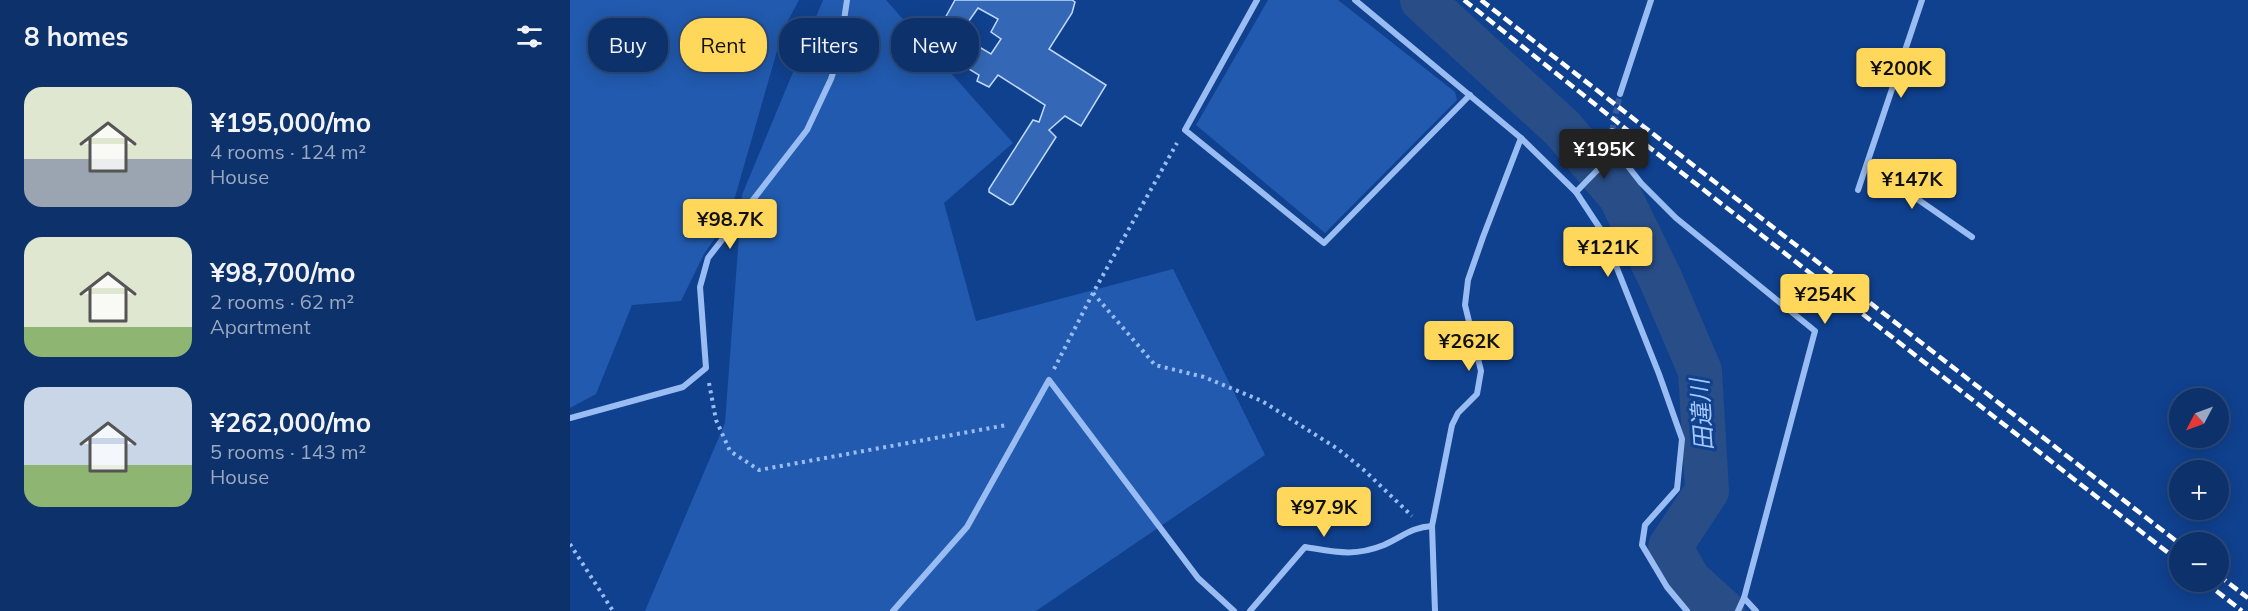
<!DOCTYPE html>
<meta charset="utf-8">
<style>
:root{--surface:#0c316b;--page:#153971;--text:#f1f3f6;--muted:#9aa9c1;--line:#2c4c7e;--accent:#ffd75a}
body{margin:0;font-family:Mulish,"Noto Sans JP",sans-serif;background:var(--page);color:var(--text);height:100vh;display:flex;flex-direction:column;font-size:22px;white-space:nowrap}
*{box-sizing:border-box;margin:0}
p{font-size:20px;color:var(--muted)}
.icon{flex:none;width:33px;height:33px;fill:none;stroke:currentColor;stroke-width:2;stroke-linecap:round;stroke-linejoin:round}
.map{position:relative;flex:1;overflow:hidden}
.sheet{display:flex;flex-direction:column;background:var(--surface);width:570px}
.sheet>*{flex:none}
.top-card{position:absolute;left:18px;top:18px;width:570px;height:54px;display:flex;gap:12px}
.needle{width:39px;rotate:229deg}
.fabs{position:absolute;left:1599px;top:388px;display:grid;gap:12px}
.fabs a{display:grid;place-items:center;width:60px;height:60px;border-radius:50%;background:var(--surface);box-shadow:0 3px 15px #0003,0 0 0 2px var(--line);font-size:30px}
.price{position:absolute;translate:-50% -51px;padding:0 14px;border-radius:6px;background:var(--accent);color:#111;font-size:20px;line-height:39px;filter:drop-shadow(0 2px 3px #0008)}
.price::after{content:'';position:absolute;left:50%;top:36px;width:18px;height:14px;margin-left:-9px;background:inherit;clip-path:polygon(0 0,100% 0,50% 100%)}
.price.selected{background:#222;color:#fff}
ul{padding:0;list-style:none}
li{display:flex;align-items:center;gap:18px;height:150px;padding:0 24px}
li span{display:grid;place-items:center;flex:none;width:168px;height:120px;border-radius:18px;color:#555}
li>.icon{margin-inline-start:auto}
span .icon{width:72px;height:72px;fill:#fffc;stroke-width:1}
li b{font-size:26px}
h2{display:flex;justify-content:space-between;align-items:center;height:72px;padding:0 24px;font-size:26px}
.chip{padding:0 21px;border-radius:24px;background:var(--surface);box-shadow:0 3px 15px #0003,0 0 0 2px var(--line);font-size:21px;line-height:54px}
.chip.selected{background:var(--accent);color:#111}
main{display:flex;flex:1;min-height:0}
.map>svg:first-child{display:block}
.green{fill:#215aae}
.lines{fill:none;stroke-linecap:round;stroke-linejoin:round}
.river{stroke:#284d87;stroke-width:44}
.building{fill:#3468b6;stroke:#c0d9fd;stroke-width:1.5;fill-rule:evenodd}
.street-tunnel{stroke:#345ea0;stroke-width:6;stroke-dasharray:6 3;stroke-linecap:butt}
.path{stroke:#99bdf3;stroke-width:4;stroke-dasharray:3 4.5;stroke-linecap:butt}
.street{stroke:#99bdf3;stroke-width:6}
.rail{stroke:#fff;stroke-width:4.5;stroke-dasharray:10 4.5;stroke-linecap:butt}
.labels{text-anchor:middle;stroke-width:6;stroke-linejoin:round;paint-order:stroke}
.water-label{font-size:24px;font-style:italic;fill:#a5c8fa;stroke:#10418f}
</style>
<main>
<section class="sheet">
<h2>8 homes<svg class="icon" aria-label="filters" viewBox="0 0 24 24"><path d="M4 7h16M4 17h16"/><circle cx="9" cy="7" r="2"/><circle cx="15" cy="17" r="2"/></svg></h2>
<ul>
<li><span style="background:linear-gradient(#dfe7d0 60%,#9aa5b1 0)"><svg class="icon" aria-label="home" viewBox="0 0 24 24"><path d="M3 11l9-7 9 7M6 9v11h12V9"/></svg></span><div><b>¥195,000/mo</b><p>4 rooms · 124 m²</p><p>House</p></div></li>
<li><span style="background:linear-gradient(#dfe7d0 75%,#8fb573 0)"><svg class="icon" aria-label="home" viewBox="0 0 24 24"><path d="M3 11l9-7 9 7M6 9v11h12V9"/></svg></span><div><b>¥98,700/mo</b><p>2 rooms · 62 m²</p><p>Apartment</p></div></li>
<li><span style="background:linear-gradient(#c9d6e8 65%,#8fb573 0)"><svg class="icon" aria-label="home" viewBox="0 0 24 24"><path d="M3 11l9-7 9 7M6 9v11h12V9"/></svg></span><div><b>¥262,000/mo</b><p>5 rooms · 143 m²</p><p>House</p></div></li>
</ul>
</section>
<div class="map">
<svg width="1678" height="611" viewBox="0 0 1678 611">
<rect width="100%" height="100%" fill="#10418f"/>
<g class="green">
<polygon points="0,0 229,0 213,30 159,218 134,254 111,301 62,305 26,394 0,408"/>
<polygon points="253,0 316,0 443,143 374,203 406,321 603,269 695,455 466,611 75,611 155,423 172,195"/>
<polygon points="698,0 768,0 885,92 887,100 755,233 626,125"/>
</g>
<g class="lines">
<polyline class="river" points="852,0 992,128 1050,196 1091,280 1130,371 1137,491 1100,547 1119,580 1153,611"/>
</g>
<path class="building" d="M385 0H502L505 2 502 13 479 49 536 85 511 126 495 116 479 130 486 137 443 204 440 205 419 192V189L463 120 469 122 475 105 428 75 419 87 407 81 409 75 384 60 379 52 380 48 374 20ZM408 8 428 19 421 32 431 39 421 54 389 35Z"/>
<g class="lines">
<polyline class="street-tunnel" points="1042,131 1050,94"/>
<g class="path">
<polyline points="523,293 585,365 634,377 692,401 768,449 795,471 842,516"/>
<polyline points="484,369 523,293 607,143"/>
<polyline points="139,383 146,420 160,451 189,470 437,425"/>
<polyline points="0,544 43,611"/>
</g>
<g class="street">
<polyline points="687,0 615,130 754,243 900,95"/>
<polyline points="785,0 951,138 1006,192 1033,233 1089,374 1112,439 1107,489 1075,525 1072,545 1097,587 1117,611"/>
<polyline points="1050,94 1081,0"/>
<polyline points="1042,131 1046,151 1071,183 1106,218 1245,331 1174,598 1168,611"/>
<polyline points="1297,164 1402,237"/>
<polyline points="1288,190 1352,0"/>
<polyline points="1006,192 1046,151"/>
<polyline points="0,418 113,387 136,368 130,287 138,258 237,130 261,79 269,54 277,0"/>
<polyline points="1174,598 1186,611"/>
<polyline points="323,611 397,527 479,380 628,578 664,611"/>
<path d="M680 611 735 547C766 552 784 557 814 545 832 537 842 527 862 526"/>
<polyline points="865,611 862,526 882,425 888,413 907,394 911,371 895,305 898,280 913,237 951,138"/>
</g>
<g class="rail">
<polyline points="894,0 1066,137 1610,562"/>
<polyline points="911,0 1610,544"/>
<polyline points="1648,575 1678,598"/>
<polyline points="1635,582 1672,611"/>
</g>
</g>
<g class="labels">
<g class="water-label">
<text transform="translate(1132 415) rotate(-94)" y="8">田違川</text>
</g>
</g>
</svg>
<div class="fabs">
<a><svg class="needle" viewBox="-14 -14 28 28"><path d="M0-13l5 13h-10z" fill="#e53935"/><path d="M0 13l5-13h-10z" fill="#9aa9c1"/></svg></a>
<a>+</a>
<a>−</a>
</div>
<b class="price" style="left:1331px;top:99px">¥200K</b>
<b class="price selected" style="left:1034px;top:180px">¥195K</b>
<b class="price" style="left:1342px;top:210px">¥147K</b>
<b class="price" style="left:160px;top:250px">¥98.7K</b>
<b class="price" style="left:1038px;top:278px">¥121K</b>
<b class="price" style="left:1255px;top:325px">¥254K</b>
<b class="price" style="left:899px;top:372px">¥262K</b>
<b class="price" style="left:754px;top:538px">¥97.9K</b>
<div class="top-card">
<a class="chip">Buy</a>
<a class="chip selected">Rent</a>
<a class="chip">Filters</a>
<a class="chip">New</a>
</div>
</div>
</main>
